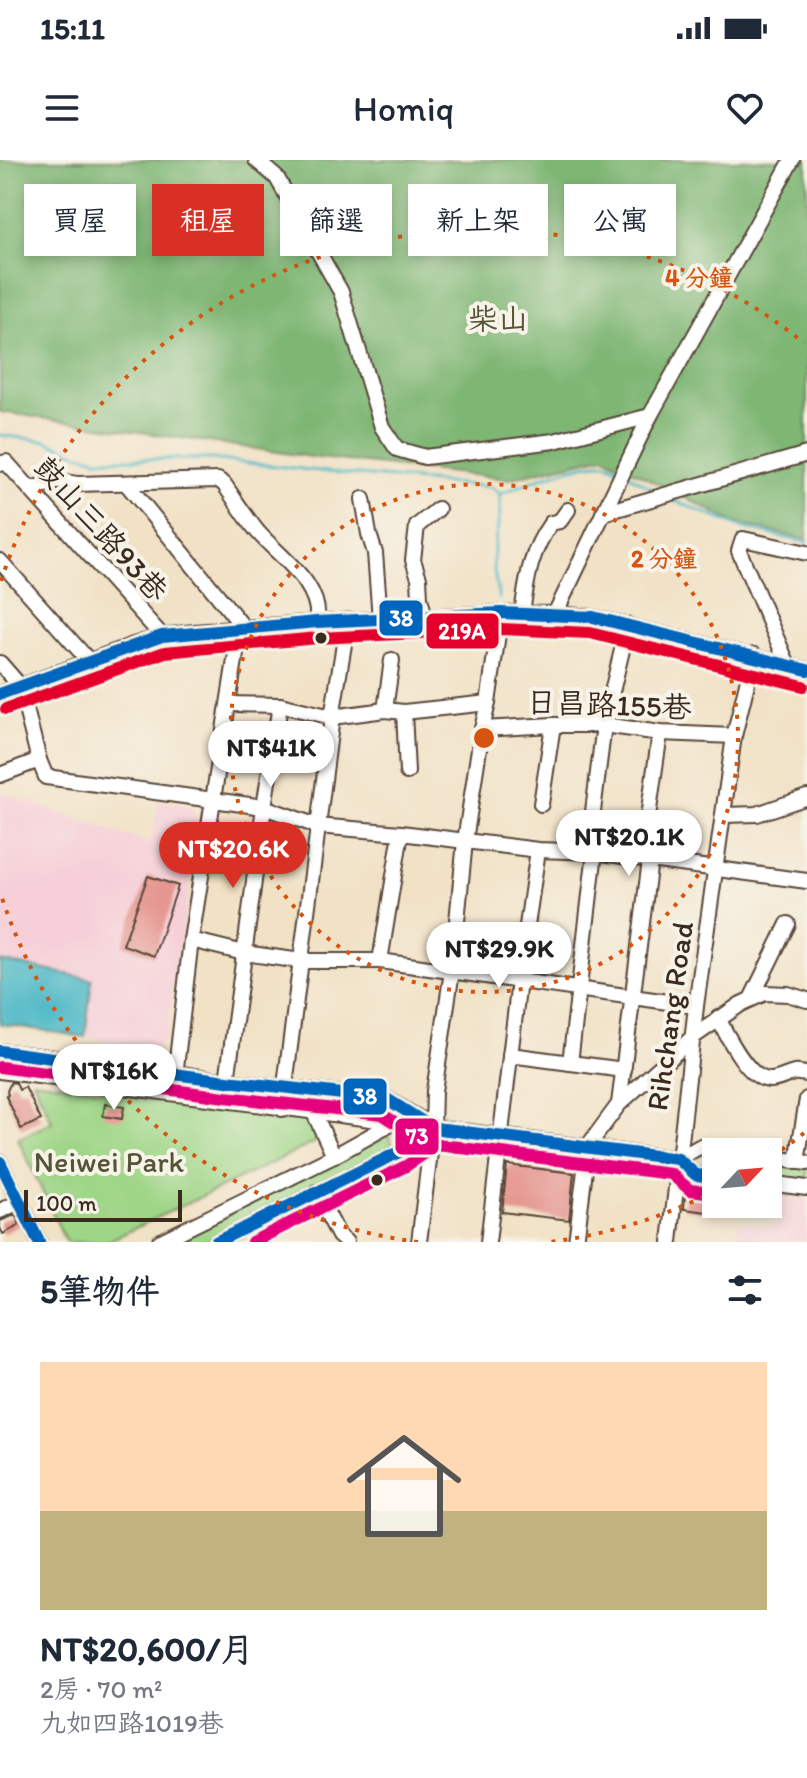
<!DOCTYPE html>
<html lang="zh-TW">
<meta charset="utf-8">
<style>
:root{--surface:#fff;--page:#f6f6f7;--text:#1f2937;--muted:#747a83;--accent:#d93025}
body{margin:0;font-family:Itim,"LXGW WenKai TC",sans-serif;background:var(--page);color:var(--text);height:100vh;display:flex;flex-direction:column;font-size:30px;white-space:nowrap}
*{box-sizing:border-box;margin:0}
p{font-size:26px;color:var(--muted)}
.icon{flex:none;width:44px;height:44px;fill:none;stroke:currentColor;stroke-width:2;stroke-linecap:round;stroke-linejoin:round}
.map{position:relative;height:1082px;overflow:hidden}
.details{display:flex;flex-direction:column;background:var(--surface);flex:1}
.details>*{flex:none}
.guide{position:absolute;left:24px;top:24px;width:760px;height:72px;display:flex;gap:16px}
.needle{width:52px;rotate:64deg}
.buttons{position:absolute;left:702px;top:978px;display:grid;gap:16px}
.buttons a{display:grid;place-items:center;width:80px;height:80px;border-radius:0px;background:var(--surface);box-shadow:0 4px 12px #0003;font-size:40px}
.scale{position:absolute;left:24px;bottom:20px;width:158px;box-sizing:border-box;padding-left:8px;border:4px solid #3b2a1e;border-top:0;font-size:22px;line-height:28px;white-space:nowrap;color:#3b2a1e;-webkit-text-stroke:6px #f7f3e8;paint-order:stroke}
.price{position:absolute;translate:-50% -68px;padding:0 18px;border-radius:28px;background:#fff;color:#222;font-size:26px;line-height:52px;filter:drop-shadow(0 2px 4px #0008)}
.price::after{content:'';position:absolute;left:50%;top:48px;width:24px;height:18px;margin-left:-12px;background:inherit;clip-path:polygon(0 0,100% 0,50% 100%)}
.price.selected{background:var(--accent);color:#fff}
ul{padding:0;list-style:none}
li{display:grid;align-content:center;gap:16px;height:424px;padding:0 40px}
li span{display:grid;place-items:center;height:248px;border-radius:0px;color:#555}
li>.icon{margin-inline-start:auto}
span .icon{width:144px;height:144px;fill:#fffc;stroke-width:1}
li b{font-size:34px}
h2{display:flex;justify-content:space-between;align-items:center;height:96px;padding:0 40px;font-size:34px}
.chip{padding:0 28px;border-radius:0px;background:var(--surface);box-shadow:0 4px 12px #0003;font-size:28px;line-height:72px}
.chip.selected{background:var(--accent);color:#fff}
.status{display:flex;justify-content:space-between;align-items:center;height:56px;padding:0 40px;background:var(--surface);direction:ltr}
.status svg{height:22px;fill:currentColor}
header{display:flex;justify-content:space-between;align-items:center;height:104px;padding:0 40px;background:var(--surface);font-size:36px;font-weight:600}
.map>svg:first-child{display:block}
.built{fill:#f6cfd8}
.green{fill:#9ed586;stroke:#6c8052;stroke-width:2}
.forest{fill:#7eb673;stroke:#5c7048;stroke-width:2}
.water{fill:#4bb8c6;stroke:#437172;stroke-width:2}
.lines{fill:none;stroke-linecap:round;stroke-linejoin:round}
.stream{stroke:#4bb8c6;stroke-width:3}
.building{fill:#e59690}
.minor-casing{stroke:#564537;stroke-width:18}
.minor{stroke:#fff;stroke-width:14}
.bus-1-casing{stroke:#f7f3e8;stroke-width:18}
.bus-2-casing{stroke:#f7f3e8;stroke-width:18}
.bus-3-casing{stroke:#f7f3e8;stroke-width:18}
.bus-1{stroke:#0065bd;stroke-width:12}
.bus-2{stroke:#e4002b;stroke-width:12}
.bus-3{stroke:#e5007d;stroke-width:12}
.ring{fill:none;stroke:#d7540e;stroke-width:4;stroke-dasharray:4 8}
.bus-dot{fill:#3b2a1e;stroke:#f7f3e8;stroke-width:3}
.labels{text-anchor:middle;stroke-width:8;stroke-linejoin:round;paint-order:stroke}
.park-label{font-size:30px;fill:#545538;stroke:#f7f3e8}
.street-label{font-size:30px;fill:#3b2a1e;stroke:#f7f3e8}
.centre{fill:#d7540e;stroke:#f7f3e8;stroke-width:4}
.ring-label{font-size:24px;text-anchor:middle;font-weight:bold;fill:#d7540e;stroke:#f7f3e8;stroke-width:8;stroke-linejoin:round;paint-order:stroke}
.line-badge{stroke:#f7f3e8;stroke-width:3}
.badge-label{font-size:22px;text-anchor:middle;font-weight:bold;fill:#fff}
</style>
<div class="status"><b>15:11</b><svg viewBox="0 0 49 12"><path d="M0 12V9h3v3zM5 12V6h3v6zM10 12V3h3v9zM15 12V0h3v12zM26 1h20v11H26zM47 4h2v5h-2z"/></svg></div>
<header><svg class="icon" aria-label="menu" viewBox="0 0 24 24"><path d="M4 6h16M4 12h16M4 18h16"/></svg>Homiq<svg class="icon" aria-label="heart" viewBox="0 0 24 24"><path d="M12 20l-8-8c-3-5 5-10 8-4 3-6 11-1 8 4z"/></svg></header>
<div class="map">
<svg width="807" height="1082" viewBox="0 0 807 1082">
<rect width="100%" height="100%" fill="#f7f3e8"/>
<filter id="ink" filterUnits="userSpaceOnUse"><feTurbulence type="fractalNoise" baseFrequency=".0125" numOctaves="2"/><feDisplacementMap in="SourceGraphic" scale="16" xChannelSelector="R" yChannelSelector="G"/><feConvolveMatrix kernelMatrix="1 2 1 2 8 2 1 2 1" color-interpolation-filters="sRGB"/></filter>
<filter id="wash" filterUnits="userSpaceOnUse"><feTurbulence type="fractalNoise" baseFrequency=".006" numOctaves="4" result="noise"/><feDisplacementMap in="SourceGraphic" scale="32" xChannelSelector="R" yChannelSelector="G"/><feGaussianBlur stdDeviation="1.8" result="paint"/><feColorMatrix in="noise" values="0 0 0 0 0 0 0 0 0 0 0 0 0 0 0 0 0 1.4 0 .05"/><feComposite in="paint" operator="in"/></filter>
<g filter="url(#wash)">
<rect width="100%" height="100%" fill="#f1e1c5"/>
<g class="built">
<polygon points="0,632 150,684 159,641 190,646 199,663 165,881 152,889 85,877 92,819 0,801"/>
<polygon points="779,1034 807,1038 807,1082 736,1082 739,1063 775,1067"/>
</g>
<g class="green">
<polygon points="33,920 311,959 320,980 106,1082 66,1082 18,979 52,962"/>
<polygon points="388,975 394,989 204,1082 169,1082"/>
<polygon points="768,1003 807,1007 807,1021 768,1016"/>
</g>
<polygon class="forest" points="0,0 807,0 807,380 735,363 604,296 508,319 312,297 0,252"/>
<polygon class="water" points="0,801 92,819 85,877 0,864"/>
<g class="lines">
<g class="stream">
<path d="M0 275 46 281 78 294 98 299H212L337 313 491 327 500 334C524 324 583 300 607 303 610 304 616 307 618 309"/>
<polyline points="629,315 657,331"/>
<polyline points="670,339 740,367 807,383"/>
<path d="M499 438C495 422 492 403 494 386 497 369 502 353 500 335"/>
</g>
</g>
<g id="blocks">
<g class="building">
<polygon points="148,716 178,726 154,796 123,785"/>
<polygon points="11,922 16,923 19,930 25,927 41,960 21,969 6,936 8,935 7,931"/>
<polygon points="105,944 124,947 122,959 103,956"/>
<polygon points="507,1005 574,1013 569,1060 502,1052"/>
<polygon points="694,1026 709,1028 707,1052 684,1049 685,1034"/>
<polygon points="15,1055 20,1065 3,1074 0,1068 0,1061"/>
</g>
</g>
</g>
<g filter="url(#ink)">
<use href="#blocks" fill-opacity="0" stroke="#564537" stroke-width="2"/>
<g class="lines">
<defs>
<g id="minor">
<polyline points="256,0 277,18 341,132 382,267 397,289 425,297 554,281 650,256 792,0"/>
<polyline points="0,304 6,302 162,476"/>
<polyline points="126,323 244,468"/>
<path d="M30 329 60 321 77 324 218 320 224 324C235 340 245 356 257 371 279 397 322 423 317 462"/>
<polyline points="363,339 369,374 375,393 380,459"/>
<polyline points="603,353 807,294"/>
<polyline points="0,401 89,501"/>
<path d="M522 453C527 419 530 392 551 363L560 361 568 350"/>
<polyline points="555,454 650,256"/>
<polyline points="425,457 420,438 419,418 413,400 417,366 438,349"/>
<polyline points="0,503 20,526 39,600 46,617 264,647 317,666 401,673 538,690 595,692 650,700"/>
<polyline points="788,505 739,391 743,379 807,393"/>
<polyline points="0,534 133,485 162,476 193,472 317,462 501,453 555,454 593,457 807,510"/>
<polyline points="229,544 280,545 332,557 385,550 404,552 488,543"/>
<polyline points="385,550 392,500"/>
<polyline points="404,552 407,612"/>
<polyline points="482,569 553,565 604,565 660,573 734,576"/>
<polyline points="0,615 39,600"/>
<polyline points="541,644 553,565"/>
<polyline points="724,655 757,654 807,637"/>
<polyline points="592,659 604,565 628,465"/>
<polyline points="646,671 660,573"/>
<polyline points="401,673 380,801 696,846"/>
<polyline points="191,780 244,793 301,801 380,801"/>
<polyline points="752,837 788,764"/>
<path d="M718 858C727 875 748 920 770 920 779 920 785 915 794 913 798 912 803 914 807 914"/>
<polyline points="0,891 176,913 227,921 387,939 430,965"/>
<polyline points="510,895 624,910"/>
<polyline points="570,903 595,692"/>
<polyline points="0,911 678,999 696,1015 716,1017"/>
<polyline points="227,921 264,647 280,545"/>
<polyline points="173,933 191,780 240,468"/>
<polyline points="619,944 650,700 807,721"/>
<polyline points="282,949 332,557 348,460"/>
<polyline points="314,953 334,996"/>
<polyline points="768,997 807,1003"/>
<polyline points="678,999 699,987 734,992"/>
<polyline points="0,1002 39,1082"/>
<polyline points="797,1002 807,939"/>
<polyline points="768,1023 807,1028"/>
<polyline points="316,1032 339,1076 346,1082"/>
<polyline points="0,1051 19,1042"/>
<polyline points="159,1082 334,996 393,963"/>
<polyline points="216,1082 399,992 433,968"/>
<polyline points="419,1082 433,968 434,931 452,811 465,681 482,569 488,543 501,453"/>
<polyline points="488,1082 519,821 538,690"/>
<polyline points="576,1082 588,986 619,944 693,877 741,844 765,833 788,834 807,840"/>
<polyline points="670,1082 696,846 734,576 754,495"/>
</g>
</defs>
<use href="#minor" class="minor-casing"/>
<use href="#minor" class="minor"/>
<defs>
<g id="bus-1">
<polyline points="0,534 162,476 317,462 501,453 593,457 807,510"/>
<polyline points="0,891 227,921 387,939 433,968 678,999 696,1015 716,1017"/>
<polyline points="0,1002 39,1082"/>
<polyline points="216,1082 399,992 433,968 462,971"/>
</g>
<polyline id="bus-2" points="6,549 165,492 318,478 501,469 590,473 803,526"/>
<g id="bus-3">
<polyline points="0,907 225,937 382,954 429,984 671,1014 690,1030 714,1033"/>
<polyline points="252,1082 406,1006 437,985 460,987"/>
</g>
</defs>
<use href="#bus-1" class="bus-1-casing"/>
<use href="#bus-2" class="bus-2-casing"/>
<use href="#bus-3" class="bus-3-casing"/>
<use href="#bus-1" class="bus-1"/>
<use href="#bus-2" class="bus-2"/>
<use href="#bus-3" class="bus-3"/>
</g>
</g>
<g class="ring">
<circle cx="484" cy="578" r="254"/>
<path d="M804 973A508 508 0 0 1 768 999M715 1031A508 508 0 0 1 550 1082M418 1082A508 508 0 0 1 1 735M1 421A508 508 0 0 1 804 183"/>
</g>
<g class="bus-dot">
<circle cx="321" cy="478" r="7"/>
<circle cx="377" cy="1020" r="7"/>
</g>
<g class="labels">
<g class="park-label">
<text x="498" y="169">柴山</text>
<text x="109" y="1012">Neiwei Park</text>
</g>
<g class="street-label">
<text transform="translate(101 369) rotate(48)" y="10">鼓山三路93巷</text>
<text transform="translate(609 545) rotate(2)" y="10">日昌路155巷</text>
<text transform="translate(670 856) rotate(-82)" y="10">Rihchang Road</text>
</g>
</g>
<circle cx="484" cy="578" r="12" class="centre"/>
<g class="ring-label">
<text x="699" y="126">4 分鐘</text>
<text x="664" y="407">2 分鐘</text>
</g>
<g class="line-badge">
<rect x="378" y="439" width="46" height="38" rx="8" fill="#0065bd"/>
<rect x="425" y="452" width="75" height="38" rx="8" fill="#e4002b"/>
<rect x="342" y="917" width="46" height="39" rx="8" fill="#0065bd"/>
<rect x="394" y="957" width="46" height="39" rx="8" fill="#e5007d"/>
</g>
<g class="badge-label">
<text x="401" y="466">38</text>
<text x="462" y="479">219A</text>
<text x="365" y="944">38</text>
<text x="417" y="984">73</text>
</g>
</svg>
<div class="buttons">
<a><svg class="needle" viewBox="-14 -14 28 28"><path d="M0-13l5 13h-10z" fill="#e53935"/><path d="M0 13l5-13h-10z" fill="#747a83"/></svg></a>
</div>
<div class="scale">100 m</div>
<b class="price" style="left:271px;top:629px">NT$41K</b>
<b class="price" style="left:629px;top:718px">NT$20.1K</b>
<b class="price selected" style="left:233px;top:730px">NT$20.6K</b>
<b class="price" style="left:499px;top:830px">NT$29.9K</b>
<b class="price" style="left:114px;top:952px">NT$16K</b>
<div class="guide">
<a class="chip">買屋</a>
<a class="chip selected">租屋</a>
<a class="chip">篩選</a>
<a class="chip">新上架</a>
<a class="chip">公寓</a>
</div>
</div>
<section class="details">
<h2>5筆物件<svg class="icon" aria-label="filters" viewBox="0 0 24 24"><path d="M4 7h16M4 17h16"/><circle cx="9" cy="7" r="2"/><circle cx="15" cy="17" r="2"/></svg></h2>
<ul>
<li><span style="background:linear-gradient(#ffd9b3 60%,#c2b280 0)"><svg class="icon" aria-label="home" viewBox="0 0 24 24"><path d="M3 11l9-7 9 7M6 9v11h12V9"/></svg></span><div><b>NT$20,600/月</b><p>2房 · 70 m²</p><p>九如四路1019巷</p></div></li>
</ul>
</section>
